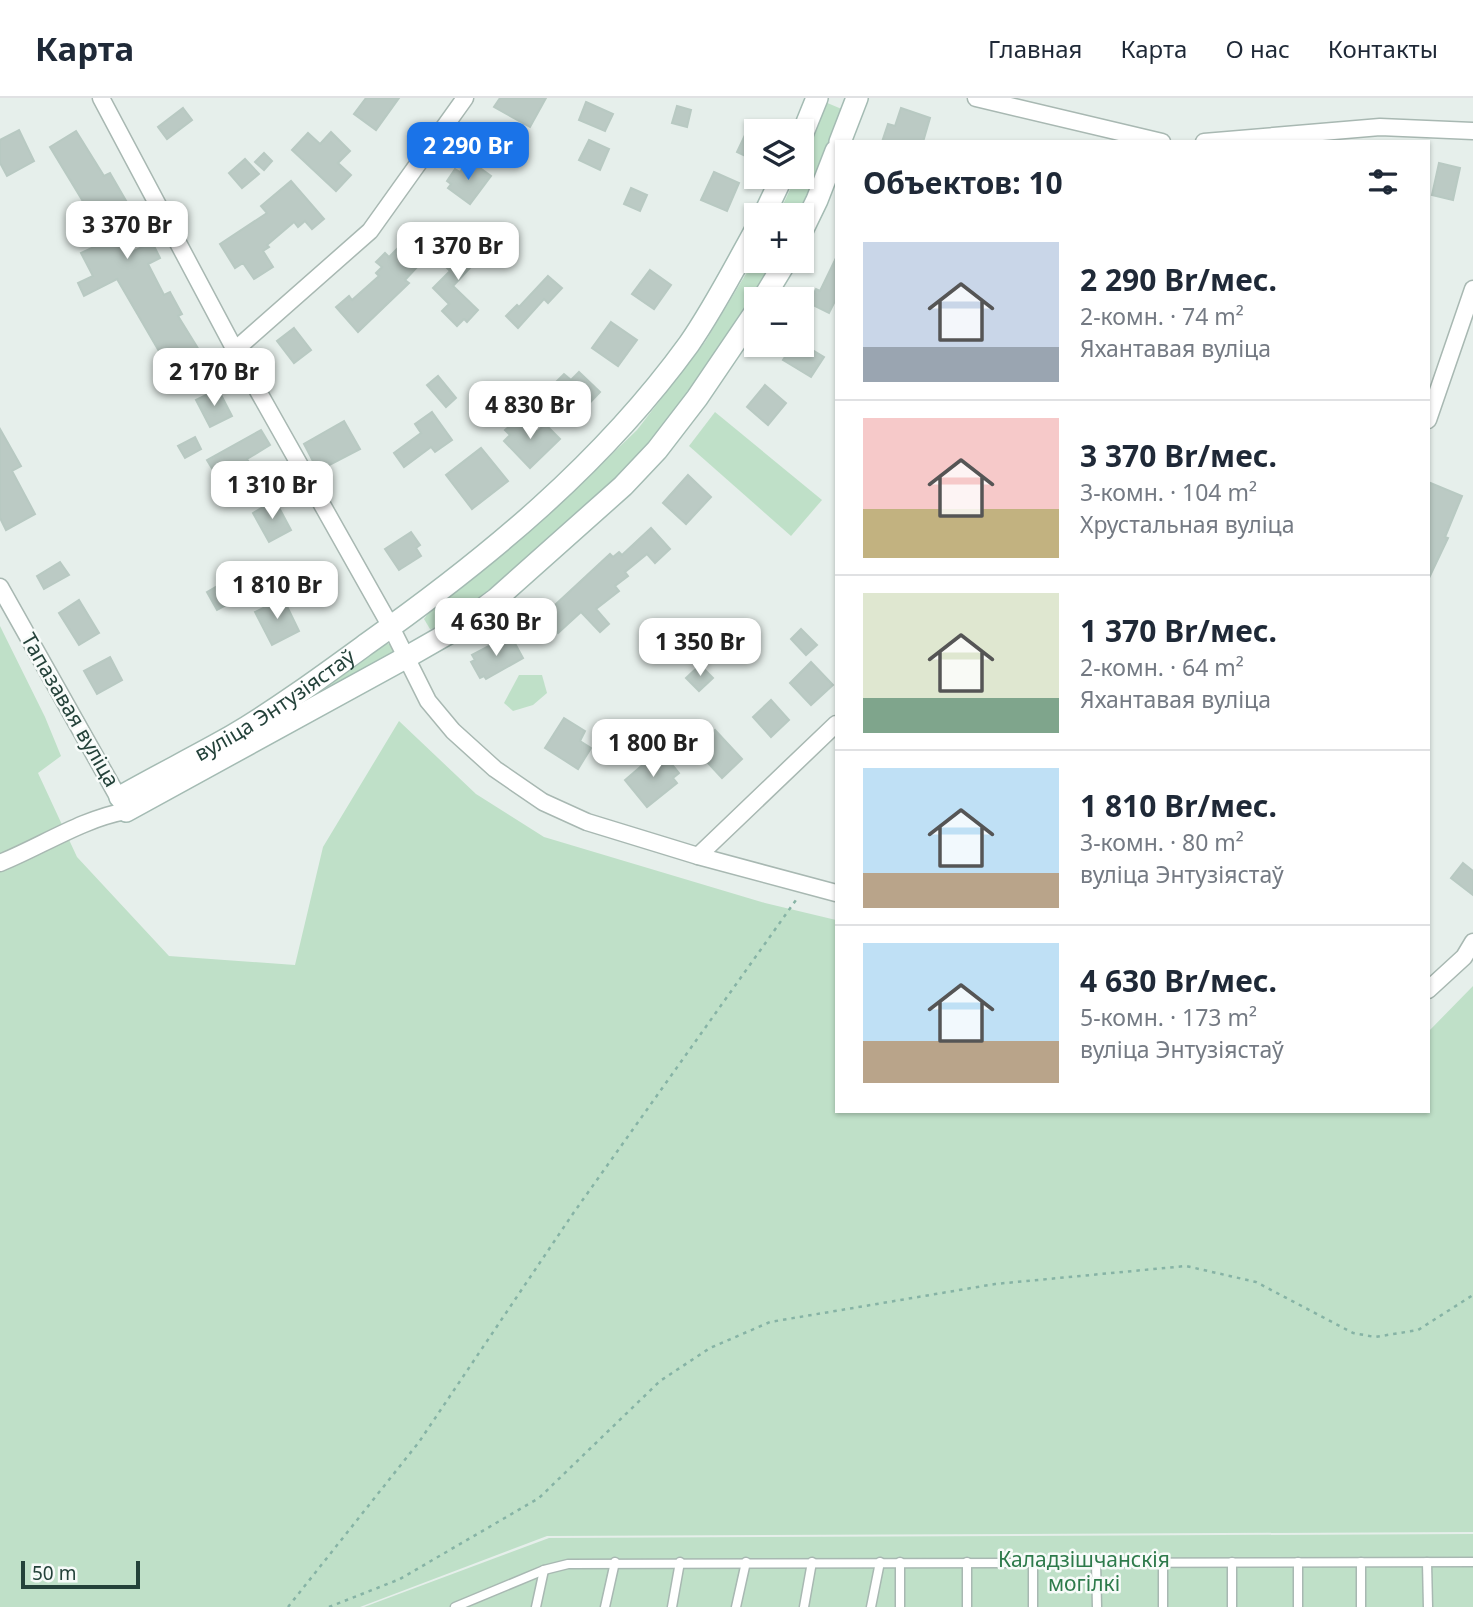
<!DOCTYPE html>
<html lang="ru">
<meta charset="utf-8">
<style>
:root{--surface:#fff;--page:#f2f2f3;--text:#1f2937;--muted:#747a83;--line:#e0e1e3;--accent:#1a73e8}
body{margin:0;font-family:"Noto Sans",sans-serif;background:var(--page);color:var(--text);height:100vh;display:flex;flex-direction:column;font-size:26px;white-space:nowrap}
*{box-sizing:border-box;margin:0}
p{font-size:23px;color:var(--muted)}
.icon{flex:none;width:38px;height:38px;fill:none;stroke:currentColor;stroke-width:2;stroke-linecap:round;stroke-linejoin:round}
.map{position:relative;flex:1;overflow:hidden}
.panel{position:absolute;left:835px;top:42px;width:595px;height:973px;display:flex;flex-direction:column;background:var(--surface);border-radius:0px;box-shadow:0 2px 5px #0004}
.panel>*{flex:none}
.fabs{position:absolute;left:744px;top:21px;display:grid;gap:14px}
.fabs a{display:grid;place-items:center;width:70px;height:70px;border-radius:0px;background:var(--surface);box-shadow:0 2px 5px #0004;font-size:35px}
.scale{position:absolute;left:21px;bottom:18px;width:119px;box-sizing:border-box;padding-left:7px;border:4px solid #24423a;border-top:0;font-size:19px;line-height:24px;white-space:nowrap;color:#24423a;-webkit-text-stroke:5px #f7fbf9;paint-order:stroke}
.price{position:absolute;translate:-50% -60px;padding:0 16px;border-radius:14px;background:#fff;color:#222;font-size:23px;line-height:46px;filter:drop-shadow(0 2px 4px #0008)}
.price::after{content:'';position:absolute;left:50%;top:42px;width:21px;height:16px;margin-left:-10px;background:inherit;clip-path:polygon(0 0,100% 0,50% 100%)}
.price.active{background:var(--accent);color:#fff}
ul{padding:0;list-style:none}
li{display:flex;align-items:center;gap:21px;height:175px;padding:0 28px}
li+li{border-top:2px solid var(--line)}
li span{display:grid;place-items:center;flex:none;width:196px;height:140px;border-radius:0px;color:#555}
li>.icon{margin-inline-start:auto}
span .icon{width:84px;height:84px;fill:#fffc;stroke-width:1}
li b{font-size:30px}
h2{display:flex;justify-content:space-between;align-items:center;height:84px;padding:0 28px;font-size:30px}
header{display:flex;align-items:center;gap:42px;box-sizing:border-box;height:98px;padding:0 35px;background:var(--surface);border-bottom:2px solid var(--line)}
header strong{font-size:33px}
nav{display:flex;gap:38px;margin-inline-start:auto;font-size:24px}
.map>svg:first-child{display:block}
.green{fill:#bfe0c8}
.building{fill:#bbcac4;stroke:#b8c9c2;stroke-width:2}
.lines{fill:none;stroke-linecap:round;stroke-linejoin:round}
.lane-casing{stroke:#a8b8b2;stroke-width:11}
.street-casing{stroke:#a8b8b2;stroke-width:19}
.secondary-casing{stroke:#a4bbb3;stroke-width:24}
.path{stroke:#86b3a5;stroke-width:2.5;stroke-dasharray:3.5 5;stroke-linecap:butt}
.lane{stroke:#fff;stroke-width:8}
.street{stroke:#fff;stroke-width:16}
.secondary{stroke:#fff;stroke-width:21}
.labels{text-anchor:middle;stroke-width:5;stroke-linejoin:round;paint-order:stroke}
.street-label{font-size:21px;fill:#24423a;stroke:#f7fbf9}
.park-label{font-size:21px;fill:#2d7a4b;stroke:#f7fbf9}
</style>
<header>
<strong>Карта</strong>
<nav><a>Главная</a><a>Карта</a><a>О нас</a><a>Контакты</a></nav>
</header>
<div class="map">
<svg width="1473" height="1509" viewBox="0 0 1473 1509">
<rect width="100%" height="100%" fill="#e6efeb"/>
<g class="green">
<polygon points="825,4 844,12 802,117 778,117 796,79 802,79 802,65"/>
<polygon points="756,159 756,163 778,163 721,253 653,344 580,417 454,520 443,504 560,406 637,332 705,244"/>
<polygon points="715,314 822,402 791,438 689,348"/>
<polygon points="433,509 446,525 437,530 430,531 424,521"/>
<polygon points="0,528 45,619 61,658 38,675 77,759 169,858 295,867 323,749 399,623 476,696 544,739 765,805 836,822 836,1013 1428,1013 1428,934 1473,888 1473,1434 547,1438 360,1509 0,1509"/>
<polygon points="383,546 391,546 394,553 392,557 313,597"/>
<polygon points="519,577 542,577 547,595 533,607 513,613 504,605"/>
<polygon points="1473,1436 1473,1509 364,1509 549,1440"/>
</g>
<g class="building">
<polygon points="366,0 399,0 376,32 354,16"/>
<polygon points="500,0 546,0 530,29 494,9"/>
<polygon points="586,4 613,16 605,33 579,22"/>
<polygon points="677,8 691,12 687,29 672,25"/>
<polygon points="183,10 192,22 167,41 158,29"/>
<polygon points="901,10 930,20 923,44 882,44 888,26 895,28"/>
<polygon points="19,32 34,63 7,78 0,65 0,42"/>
<polygon points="76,33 104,78 110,75 129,108 108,120 126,157 152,144 160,160 148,166 164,197 170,194 182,216 178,218 207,265 177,284 117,181 84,198 78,185 93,178 81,155 107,143 50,49"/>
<polygon points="331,34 350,53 338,65 351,77 336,93 292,52 308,35 320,46"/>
<polygon points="745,37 756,42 756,63 737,54"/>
<polygon points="589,42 609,51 600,72 579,62"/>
<polygon points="264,55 272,63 264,72 255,64"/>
<polygon points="245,61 259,76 242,90 229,75"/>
<polygon points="469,62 491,78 470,106 448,90 451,86 447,83 455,71 460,74"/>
<polygon points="1439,65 1460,70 1453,102 1432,97"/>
<polygon points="714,74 739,85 727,113 701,102"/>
<polygon points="291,83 324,121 312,131 305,123 298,129 294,124 267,147 269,149 263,153 273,169 254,181 243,165 235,170 220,146 267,115 261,108"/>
<polygon points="631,90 647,97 640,113 624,106"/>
<polygon points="463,140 482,157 453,188 478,212 467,224 464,221 457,228 442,213 449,206 433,190 450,173 441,164"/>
<polygon points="398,150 418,168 405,182 409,185 358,234 336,209 349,198 352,202 379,178 376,175 382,169 376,164 385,155 389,159"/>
<polygon points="836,160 836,201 829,215 809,205 816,191 820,193"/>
<polygon points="650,172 671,187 654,211 632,196"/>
<polygon points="548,178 562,190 548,205 544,201 518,230 506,218 517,207 519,209"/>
<polygon points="611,224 637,242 618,268 592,250"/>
<polygon points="294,230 311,252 294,265 277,243"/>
<polygon points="793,247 804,247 824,259 811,279 783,262"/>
<polygon points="579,274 600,294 579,316 551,289 564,276 571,282"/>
<polygon points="438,278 456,300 446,309 427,287"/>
<polygon points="765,287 786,305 768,327 747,309"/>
<polygon points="218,291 232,318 210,329 196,302"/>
<polygon points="432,314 452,342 435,354 431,349 404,369 394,355 421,335 415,326"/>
<polygon points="522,318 537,334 545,326 560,341 530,370 504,343 510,337 505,332"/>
<polygon points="344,323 360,351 318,373 304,346"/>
<polygon points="0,331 21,368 12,373 35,416 6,432 0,420"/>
<polygon points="261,332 270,347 247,361 259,382 230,400 207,362"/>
<polygon points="195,339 201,351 185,360 178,348"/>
<polygon points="481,350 508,383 472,411 446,377"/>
<polygon points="688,377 711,399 686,426 663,405"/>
<polygon points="1428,384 1462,398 1445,439 1448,440 1428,482"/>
<polygon points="275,402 291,432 269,444 253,415"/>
<polygon points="651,430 670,451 655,465 647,456 625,474 628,478 615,488 619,493 596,511 609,526 600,534 581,514 558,535 543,518 610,456 613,459 619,454 622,457"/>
<polygon points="411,434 420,447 416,450 421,458 399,472 385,451"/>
<polygon points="60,464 69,477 44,491 37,478"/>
<polygon points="250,469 258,484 235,497 237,501 217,512 207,494"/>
<polygon points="283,500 299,533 272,547 255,514"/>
<polygon points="79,502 99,535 79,547 59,515"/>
<polygon points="801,531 817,547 806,557 791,541"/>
<polygon points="512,540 523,560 486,581 484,578 480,580 471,564 475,562 472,557 500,542 502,546"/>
<polygon points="110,559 122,582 97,596 84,573"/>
<polygon points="811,564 833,587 811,607 790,585"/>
<polygon points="700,567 713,580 699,593 686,580"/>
<polygon points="771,602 789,622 771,639 753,619"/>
<polygon points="564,620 585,633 580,643 591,650 578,671 545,650"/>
<polygon points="715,632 742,661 722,680 695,651"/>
<polygon points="660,652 679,675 673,680 677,685 647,709 625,682"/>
<polygon points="1463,765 1473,773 1473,797 1451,780"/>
</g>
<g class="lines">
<defs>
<g id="lane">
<polyline points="900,1464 900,1509"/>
<polyline points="967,1464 967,1509"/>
<polyline points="1033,1464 1033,1509"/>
<polyline points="1096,1464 1097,1509"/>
<polyline points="1361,1464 1361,1509"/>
<polyline points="1427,1464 1428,1509"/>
<polyline points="455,1509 544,1472 568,1466 1473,1464"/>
<polyline points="536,1509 544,1472"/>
<polyline points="605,1509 615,1464"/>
<polyline points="672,1509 680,1464"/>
<polyline points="736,1509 746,1464"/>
<polyline points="804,1509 812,1464"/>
<polyline points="871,1509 880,1464"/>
<polyline points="1163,1509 1163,1464"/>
<polyline points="1232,1509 1232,1464"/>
<polyline points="1298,1509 1298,1464"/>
</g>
<g id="street">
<polyline points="101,0 235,252 391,529 428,603 453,633 495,671 543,704 587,724 698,758 836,795"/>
<polyline points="976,0 1162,44"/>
<polyline points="1204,44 1380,29 1473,33"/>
<polyline points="235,252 370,133 465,0"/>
<polyline points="1428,322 1473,191"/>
<path d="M0 489 126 713C82 721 42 748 0 765"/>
<polyline points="698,758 836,626"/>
<polyline points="1428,892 1464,859 1473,844"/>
</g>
<g id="secondary">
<polyline points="802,37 817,0"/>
<polyline points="840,44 857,0"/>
<polyline points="764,117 782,79"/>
<polyline points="802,133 817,102 836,53"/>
<polyline points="763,201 786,163"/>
<path id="s1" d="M120 699C157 678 195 659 232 638 279 610 324 577 368 545 488 460 602 366 689 246 714 210 735 169 756 131"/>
<polyline points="126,713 407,559 456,531 496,501 623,388 657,352 697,300 756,213"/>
</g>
</defs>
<use href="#lane" class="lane-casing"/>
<use href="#street" class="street-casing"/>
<use href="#secondary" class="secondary-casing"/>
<g class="path">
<polyline points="288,1509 419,1344 572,1117 796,802"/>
<polyline points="329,1509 400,1481 539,1400 660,1283 710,1250 770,1224 995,1186 1186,1168 1256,1184 1353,1235 1375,1239 1418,1232 1473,1197"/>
</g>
<use href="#lane" class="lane"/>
<use href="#street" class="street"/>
<use href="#secondary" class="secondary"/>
</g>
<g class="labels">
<g class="street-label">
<text dy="7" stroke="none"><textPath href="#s1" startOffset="180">вуліца Энтузіястаў</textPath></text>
<text transform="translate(70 612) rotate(60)" y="7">Тапазавая вуліца</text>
</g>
<g class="park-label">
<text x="1084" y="1469">Каладзішчанскія<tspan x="1084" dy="24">могілкі</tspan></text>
</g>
</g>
</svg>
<div class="fabs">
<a><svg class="icon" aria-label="layers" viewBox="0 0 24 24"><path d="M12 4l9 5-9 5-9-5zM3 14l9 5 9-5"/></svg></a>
<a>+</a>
<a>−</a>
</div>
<div class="scale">50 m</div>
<b class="price active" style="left:468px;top:84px">2 290 Br</b>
<b class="price" style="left:127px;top:163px">3 370 Br</b>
<b class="price" style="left:458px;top:184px">1 370 Br</b>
<b class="price" style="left:214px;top:310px">2 170 Br</b>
<b class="price" style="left:530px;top:343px">4 830 Br</b>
<b class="price" style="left:272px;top:423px">1 310 Br</b>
<b class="price" style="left:277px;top:523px">1 810 Br</b>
<b class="price" style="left:496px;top:560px">4 630 Br</b>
<b class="price" style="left:700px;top:580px">1 350 Br</b>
<b class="price" style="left:653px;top:681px">1 800 Br</b>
<section class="panel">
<h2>Объектов: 10<svg class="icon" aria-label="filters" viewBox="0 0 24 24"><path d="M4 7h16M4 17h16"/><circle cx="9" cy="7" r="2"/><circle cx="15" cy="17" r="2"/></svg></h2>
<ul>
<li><span style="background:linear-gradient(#c9d6e8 75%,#9aa5b1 0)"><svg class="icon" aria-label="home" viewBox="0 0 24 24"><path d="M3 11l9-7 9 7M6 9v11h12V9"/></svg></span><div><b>2 290 Br/мес.</b><p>2-комн. · 74 m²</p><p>Яхантавая вуліца</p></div></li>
<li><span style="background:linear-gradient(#f6c9c9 65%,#c2b280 0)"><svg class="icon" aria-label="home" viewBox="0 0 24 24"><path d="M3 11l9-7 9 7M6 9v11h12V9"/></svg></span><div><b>3 370 Br/мес.</b><p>3-комн. · 104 m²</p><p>Хрустальная вуліца</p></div></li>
<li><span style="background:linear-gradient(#dfe7d0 75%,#7fa58c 0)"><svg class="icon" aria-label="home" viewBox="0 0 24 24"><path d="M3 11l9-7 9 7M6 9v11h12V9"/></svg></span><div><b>1 370 Br/мес.</b><p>2-комн. · 64 m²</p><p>Яхантавая вуліца</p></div></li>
<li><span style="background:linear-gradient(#bfe0f5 75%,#b9a48a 0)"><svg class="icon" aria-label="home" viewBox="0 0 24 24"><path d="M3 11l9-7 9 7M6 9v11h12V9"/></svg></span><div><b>1 810 Br/мес.</b><p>3-комн. · 80 m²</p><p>вуліца Энтузіястаў</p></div></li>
<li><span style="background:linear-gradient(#bfe0f5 70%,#b9a48a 0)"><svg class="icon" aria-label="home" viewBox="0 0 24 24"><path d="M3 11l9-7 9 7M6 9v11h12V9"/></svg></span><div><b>4 630 Br/мес.</b><p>5-комн. · 173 m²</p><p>вуліца Энтузіястаў</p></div></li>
</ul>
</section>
</div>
